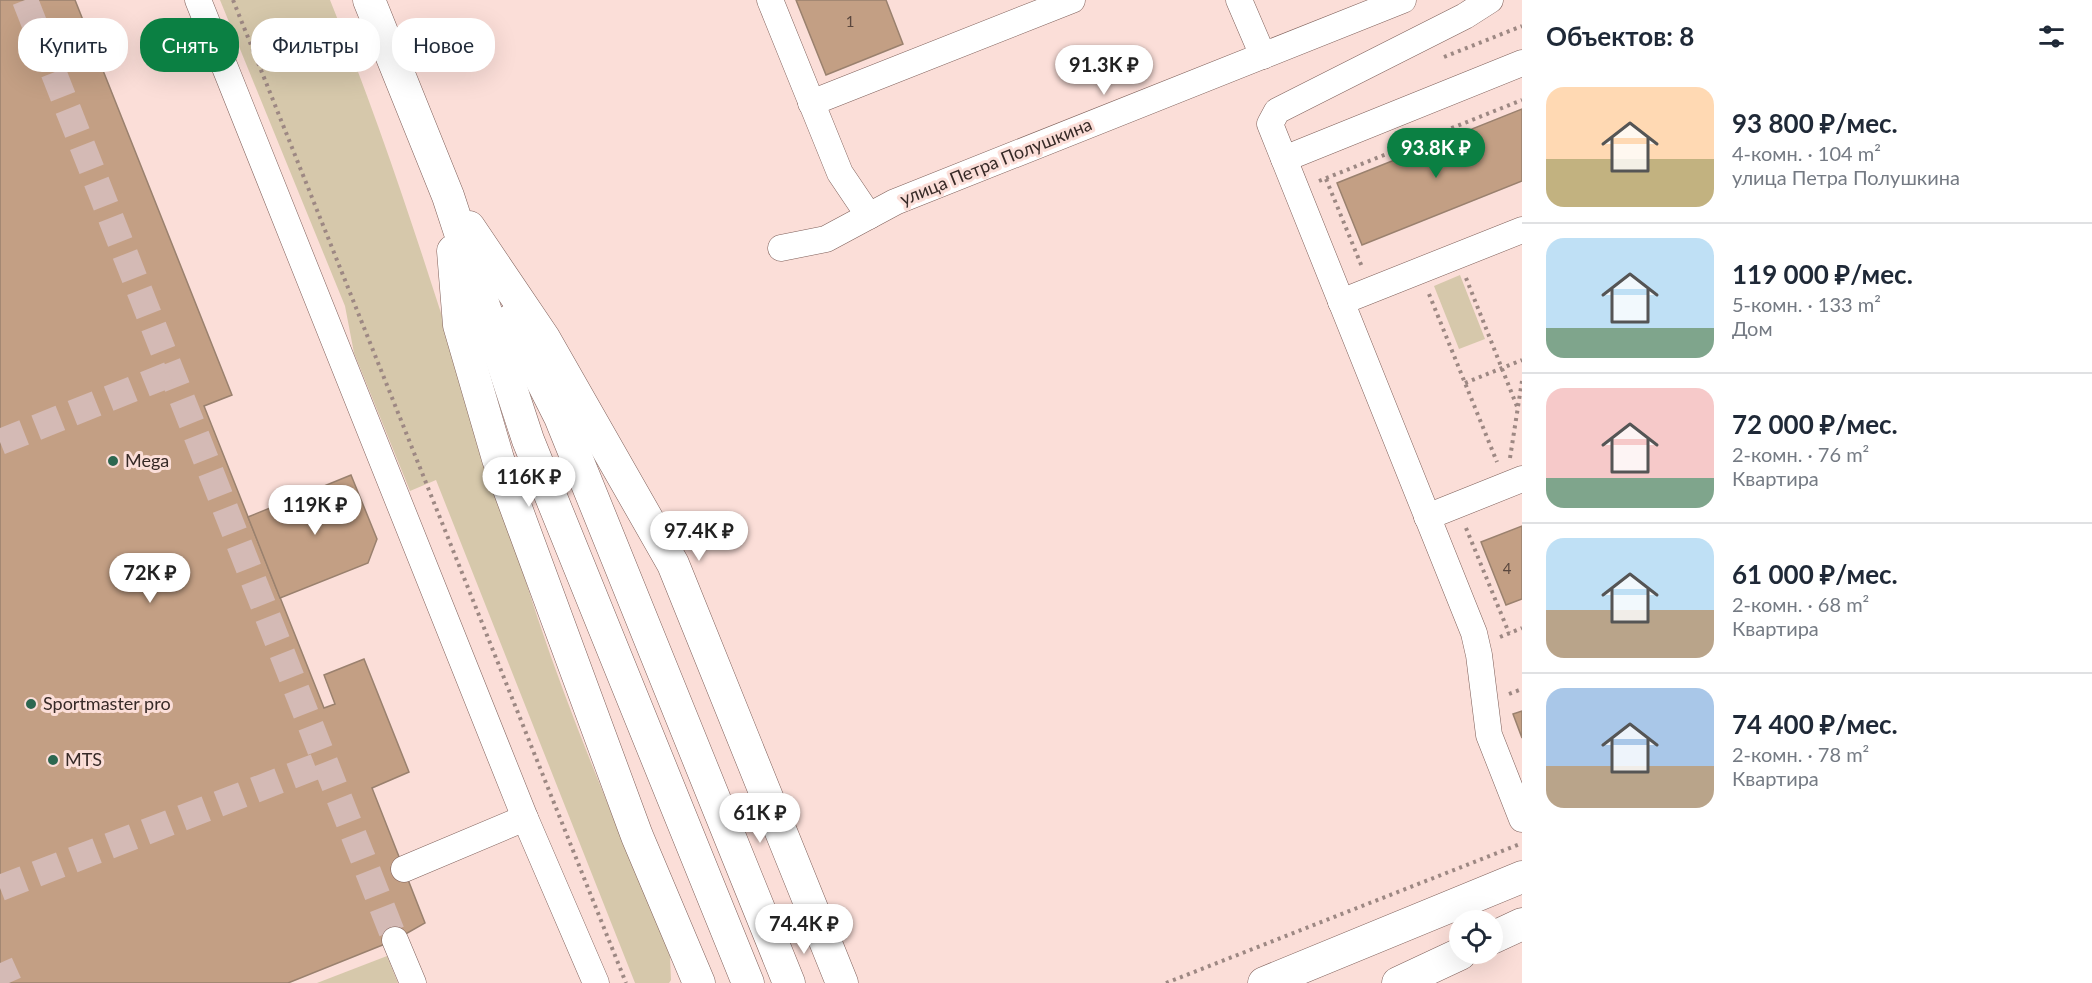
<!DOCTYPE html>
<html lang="ru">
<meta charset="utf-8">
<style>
:root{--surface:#fff;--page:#f6f6f7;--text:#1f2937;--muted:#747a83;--line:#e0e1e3;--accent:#0b8043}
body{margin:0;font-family:Lato,sans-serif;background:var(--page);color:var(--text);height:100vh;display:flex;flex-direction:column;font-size:22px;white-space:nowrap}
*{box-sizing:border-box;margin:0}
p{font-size:20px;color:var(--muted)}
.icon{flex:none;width:33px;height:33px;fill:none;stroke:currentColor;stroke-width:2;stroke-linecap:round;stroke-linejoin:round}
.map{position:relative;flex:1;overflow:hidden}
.drawer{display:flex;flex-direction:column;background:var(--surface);width:570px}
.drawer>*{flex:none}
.hud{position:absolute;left:18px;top:18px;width:570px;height:54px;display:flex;gap:12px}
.fabs{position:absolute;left:1449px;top:910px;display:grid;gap:12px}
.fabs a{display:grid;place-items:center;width:54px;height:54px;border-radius:50%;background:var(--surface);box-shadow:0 6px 24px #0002;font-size:30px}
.price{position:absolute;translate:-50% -51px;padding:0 14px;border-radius:21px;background:#fff;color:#222;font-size:20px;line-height:39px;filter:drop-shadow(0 2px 3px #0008)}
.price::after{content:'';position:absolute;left:50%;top:36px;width:18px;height:14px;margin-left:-9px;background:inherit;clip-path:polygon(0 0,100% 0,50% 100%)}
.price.on{background:var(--accent);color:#fff}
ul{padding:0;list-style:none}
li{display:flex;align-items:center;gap:18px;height:150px;padding:0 24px}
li+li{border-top:2px solid var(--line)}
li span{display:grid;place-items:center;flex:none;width:168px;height:120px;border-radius:18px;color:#555}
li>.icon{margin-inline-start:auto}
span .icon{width:72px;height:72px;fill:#fffc;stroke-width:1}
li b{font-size:26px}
h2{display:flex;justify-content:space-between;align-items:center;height:72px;padding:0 24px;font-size:26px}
.pill{padding:0 21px;border-radius:24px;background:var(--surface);box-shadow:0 6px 24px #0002;font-size:21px;line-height:54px}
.pill.on{background:var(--accent);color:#fff}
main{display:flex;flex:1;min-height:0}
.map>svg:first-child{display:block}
.green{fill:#d6c8ab}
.building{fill:#c39f84;stroke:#9a816e;stroke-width:1.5}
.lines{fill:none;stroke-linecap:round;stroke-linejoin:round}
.minor-tunnel{stroke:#d4bab5;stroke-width:26;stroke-dasharray:26 13;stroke-linecap:butt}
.minor-casing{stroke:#7e5f59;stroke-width:27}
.major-casing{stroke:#7e5f59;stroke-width:33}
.path{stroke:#9d8883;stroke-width:4;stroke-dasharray:3 4.5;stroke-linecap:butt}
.minor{stroke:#fff;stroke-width:26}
.major{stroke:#fff;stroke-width:32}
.poi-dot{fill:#2c6750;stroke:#fbded8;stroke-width:2}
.labels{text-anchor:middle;stroke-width:6;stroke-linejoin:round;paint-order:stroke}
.number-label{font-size:15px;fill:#5a473e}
.street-label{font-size:18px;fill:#372a27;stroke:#fbded8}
.poi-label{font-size:18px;fill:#372a27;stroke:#fbded8;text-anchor:start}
</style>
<main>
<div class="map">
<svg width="1522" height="983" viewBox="0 0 1522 983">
<rect width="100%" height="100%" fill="#fbded8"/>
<g class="green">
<path d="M220 0H330C412 202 470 412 538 619 576 733 625 844 670 956L671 980 669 983H635L436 480 410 491 354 353 345 306Z"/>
<polygon points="1460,275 1485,339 1459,349 1434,286"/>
<polygon points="387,956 398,983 317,983"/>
</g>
<g class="building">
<polygon points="0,0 75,0 232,395 204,406 324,708 335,704 324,675 364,659 409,772 372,788 425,923 395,940 288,983 0,983"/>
<polygon points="796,0 886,0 903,44 826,75"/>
<polygon points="1522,109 1522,181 1362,245 1337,183"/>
<polygon points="351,475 377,539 368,563 280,598 248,517"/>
<polygon points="1522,526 1522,599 1506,605 1481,542"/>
<polygon points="1522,711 1522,738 1513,714"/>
</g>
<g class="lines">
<g class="minor-tunnel">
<polyline points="25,0 395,940"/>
<polyline points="0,442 173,373"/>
<polyline points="0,888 325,763"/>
<polyline points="0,963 9,983"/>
</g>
<defs>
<g id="minor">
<polyline points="198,0 525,818 596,983"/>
<polyline points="770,0 840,173 869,216"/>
<polyline points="1239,0 1263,56"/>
<polyline points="1490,0 1465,16 1277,111 1270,124 1474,633 1479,655 1489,735 1522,819"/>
<polyline points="811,103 1072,0"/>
<polyline points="1284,159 1522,63"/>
<polyline points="781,248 826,239 895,202 1403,0"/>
<polyline points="1341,302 1522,230"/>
<polyline points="1427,517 1522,479"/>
<polyline points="404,869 525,818"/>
<polyline points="395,940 413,983"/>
</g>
<g id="major">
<polyline points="369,0 448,196 528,440 748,983"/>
<polyline points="469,227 544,338 673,564 842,983"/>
<polyline points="453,251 459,325 498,459 637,836 699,983"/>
<polyline points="511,320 560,417 789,983"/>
<polyline points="1492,938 1522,924"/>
<polyline points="1264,983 1522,877"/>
<polyline points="1398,983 1460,954"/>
</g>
</defs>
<use href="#minor" class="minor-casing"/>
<use href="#major" class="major-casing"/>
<g class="path">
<polyline points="233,0 626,983"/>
<polyline points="1444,57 1522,26"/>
<polyline points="1326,179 1362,267"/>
<polyline points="1319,181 1522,100"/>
<polyline points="1466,278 1518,409"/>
<polyline points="1429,294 1497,462"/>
<polyline points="1465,383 1522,360"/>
<polyline points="1510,458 1522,381"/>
<polyline points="1466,528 1509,633"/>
<polyline points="1500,637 1522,628"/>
<polyline points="1509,694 1522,689"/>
<polyline points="1166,983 1520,844"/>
</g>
<use href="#minor" class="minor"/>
<use href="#major" class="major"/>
</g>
<g class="poi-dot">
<circle cx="113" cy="461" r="6"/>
<circle cx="31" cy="704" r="6"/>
<circle cx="53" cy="760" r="6"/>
</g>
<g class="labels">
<g class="number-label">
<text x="850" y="27">1</text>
<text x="1507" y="574">4</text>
</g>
<g class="street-label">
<text transform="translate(996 162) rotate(-22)" y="6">улица Петра Полушкина</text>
</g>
<g class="poi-label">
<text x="125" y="467">Mega</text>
<text x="43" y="710">Sportmaster pro</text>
<text x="65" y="766">MTS</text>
</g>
</g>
</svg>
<div class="fabs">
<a><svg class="icon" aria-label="locate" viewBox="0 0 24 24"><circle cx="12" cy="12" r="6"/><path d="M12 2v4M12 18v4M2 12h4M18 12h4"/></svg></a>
</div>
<b class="price" style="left:1104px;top:96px">91.3K ₽</b>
<b class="price on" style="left:1436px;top:179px">93.8K ₽</b>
<b class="price" style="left:529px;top:508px">116K ₽</b>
<b class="price" style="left:315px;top:536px">119K ₽</b>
<b class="price" style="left:699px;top:562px">97.4K ₽</b>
<b class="price" style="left:150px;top:604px">72K ₽</b>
<b class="price" style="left:760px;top:844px">61K ₽</b>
<b class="price" style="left:804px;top:955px">74.4K ₽</b>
<div class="hud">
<a class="pill">Купить</a>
<a class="pill on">Снять</a>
<a class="pill">Фильтры</a>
<a class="pill">Новое</a>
</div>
</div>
<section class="drawer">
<h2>Объектов: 8<svg class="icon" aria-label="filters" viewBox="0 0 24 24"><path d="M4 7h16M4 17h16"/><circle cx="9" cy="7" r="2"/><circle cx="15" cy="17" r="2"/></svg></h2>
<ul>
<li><span style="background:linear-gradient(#ffd9b3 60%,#c2b280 0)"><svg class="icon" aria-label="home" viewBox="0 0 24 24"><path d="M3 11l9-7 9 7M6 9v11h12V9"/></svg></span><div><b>93 800 ₽/мес.</b><p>4-комн. · 104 m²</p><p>улица Петра Полушкина</p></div></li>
<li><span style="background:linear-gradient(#bfe0f5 75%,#7fa58c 0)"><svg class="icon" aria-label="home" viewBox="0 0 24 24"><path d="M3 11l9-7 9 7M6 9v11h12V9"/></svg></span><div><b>119 000 ₽/мес.</b><p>5-комн. · 133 m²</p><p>Дом</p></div></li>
<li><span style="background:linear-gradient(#f6c9c9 75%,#7fa58c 0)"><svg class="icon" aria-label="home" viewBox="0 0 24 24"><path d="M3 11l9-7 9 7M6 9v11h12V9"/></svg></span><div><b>72 000 ₽/мес.</b><p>2-комн. · 76 m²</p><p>Квартира</p></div></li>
<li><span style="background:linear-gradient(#bfe0f5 60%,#b9a48a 0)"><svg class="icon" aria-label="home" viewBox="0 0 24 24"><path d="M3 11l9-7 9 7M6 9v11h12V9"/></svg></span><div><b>61 000 ₽/мес.</b><p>2-комн. · 68 m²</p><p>Квартира</p></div></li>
<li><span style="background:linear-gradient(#a9c7e8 65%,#b9a48a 0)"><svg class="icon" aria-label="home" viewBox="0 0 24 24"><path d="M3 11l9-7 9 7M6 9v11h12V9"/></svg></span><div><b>74 400 ₽/мес.</b><p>2-комн. · 78 m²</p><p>Квартира</p></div></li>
</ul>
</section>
</main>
